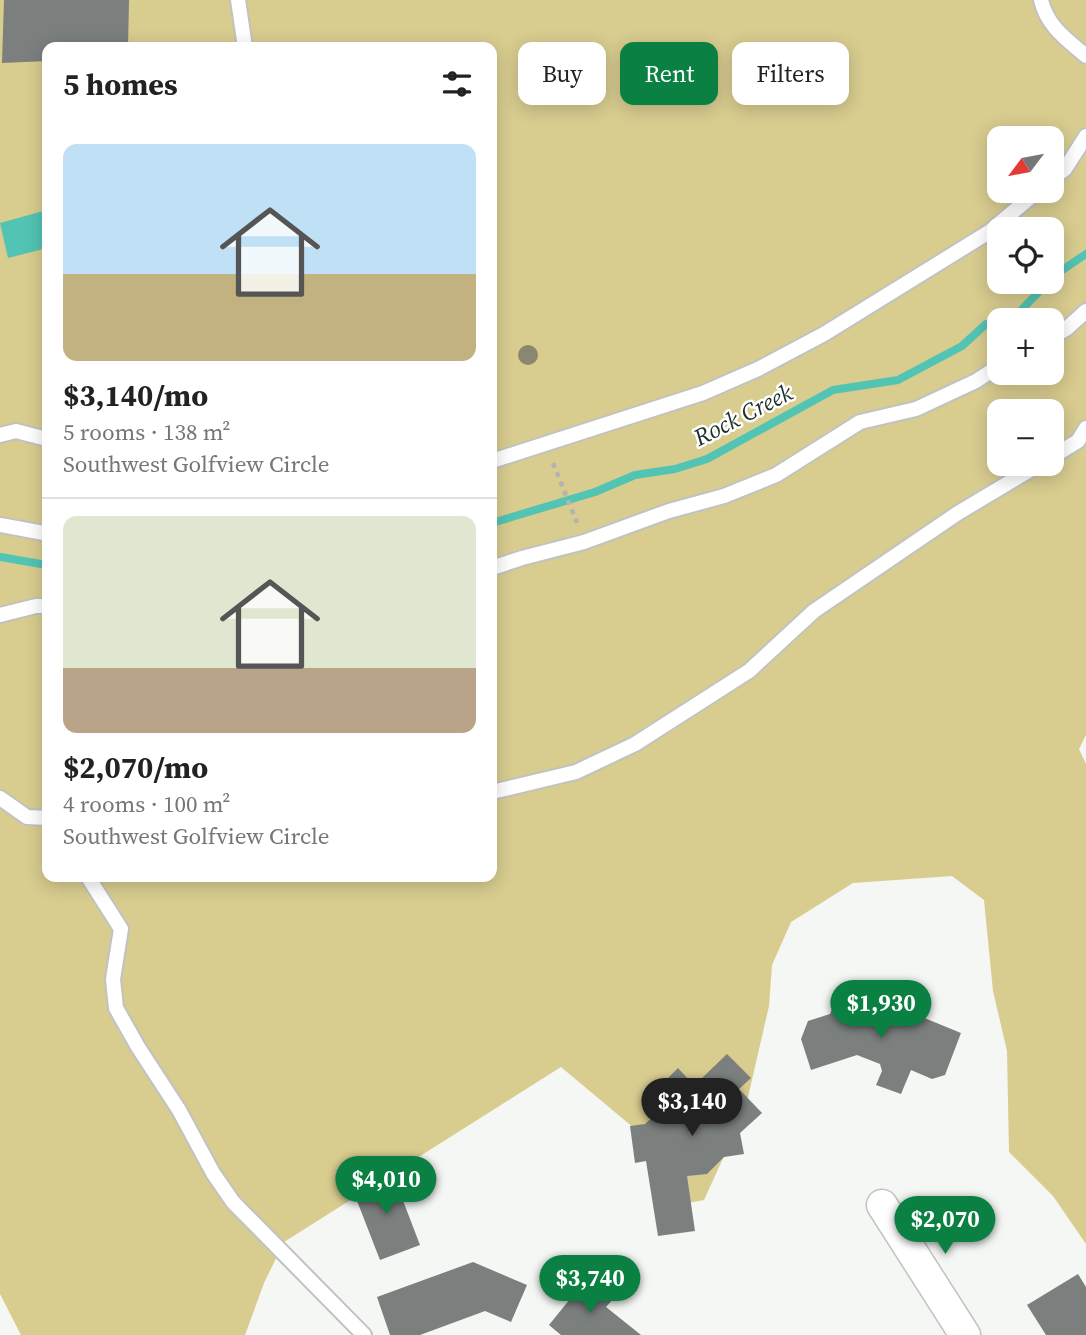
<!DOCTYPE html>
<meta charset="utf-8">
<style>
:root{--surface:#fff;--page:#f2f2f2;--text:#222;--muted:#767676;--line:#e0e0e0;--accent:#0b8043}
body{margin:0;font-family:"Source Serif 4",serif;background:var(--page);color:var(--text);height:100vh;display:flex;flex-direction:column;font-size:26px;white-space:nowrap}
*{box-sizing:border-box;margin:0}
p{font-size:23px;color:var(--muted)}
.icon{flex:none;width:38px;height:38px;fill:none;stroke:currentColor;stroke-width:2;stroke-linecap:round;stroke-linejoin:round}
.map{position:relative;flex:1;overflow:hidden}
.details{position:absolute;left:42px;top:42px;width:455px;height:840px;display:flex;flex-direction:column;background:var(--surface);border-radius:14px;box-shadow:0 4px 18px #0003}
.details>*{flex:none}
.hud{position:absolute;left:518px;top:42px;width:462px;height:63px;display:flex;gap:14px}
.needle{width:46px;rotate:238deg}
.tools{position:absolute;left:987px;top:126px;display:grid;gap:14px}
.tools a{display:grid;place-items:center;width:77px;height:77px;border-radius:14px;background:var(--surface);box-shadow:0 4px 18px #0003;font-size:35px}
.price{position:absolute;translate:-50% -60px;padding:0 16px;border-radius:24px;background:var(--accent);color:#fff;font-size:23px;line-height:46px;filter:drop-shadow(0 2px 4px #0008)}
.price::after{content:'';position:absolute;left:50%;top:42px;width:21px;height:16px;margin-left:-10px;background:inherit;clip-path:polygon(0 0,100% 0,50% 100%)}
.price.selected{background:#222;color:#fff}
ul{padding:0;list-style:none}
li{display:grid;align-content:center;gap:14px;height:371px;padding:0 21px}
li+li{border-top:2px solid var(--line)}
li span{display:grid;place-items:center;height:217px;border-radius:14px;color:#555}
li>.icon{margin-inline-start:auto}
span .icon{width:126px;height:126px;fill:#fffc;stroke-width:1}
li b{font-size:30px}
h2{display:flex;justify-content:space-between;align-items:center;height:84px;padding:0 21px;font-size:30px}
.tag{padding:0 24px;border-radius:14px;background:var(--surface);box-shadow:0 4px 18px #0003;font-size:24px;line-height:63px}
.tag.selected{background:var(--accent);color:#fff}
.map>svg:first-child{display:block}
.green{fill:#d8cc8f;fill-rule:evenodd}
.water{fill:#52c4b4}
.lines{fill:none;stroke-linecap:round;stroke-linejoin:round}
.stream{stroke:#52c4b4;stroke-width:8}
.building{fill:#7b7f7d}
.lane-casing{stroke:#c0c3c0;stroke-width:18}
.street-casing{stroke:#c0c3c0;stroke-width:33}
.path{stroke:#b1b4b0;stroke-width:4.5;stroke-dasharray:5 5;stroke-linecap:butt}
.lane{stroke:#fff;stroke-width:14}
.street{stroke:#fff;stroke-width:30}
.tree{fill:#8a8771}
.labels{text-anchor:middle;stroke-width:5;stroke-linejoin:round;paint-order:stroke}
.water-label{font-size:24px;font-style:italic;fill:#1b302c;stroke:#fff}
</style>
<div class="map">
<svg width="1086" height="1335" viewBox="0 0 1086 1335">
<rect width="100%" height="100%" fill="#f4f7f3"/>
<path class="green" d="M0 0H1086V735L1079 749 1086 764V1244L1053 1196 1009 1152 1007 1051 993 991 984 900 952 876 853 883 791 922 772 965 769 1006 745 1110 704 1200 682 1204 647 1139 561 1067 284 1242 264 1283 245 1335H21L0 1294ZM47 47H492V877H47ZM999 138H1052V191H999ZM999 229H1052V282H999ZM999 320H1052V373H999ZM999 411H1052V464H999Z"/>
<polygon class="water" points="47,210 47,248 8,258 0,223"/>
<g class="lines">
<g class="stream">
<polyline points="1052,277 1086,254"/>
<polyline points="1012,320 1048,282"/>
<polyline points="492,523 595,492 635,475 675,469 707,459 833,390 898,380 962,346 986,324 999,323"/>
<polyline points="0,557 47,565"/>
</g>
</g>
<g class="building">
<polygon points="4,0 129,0 128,47 47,47 47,61 2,63"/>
<polygon points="838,995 853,1001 875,995 899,1004 900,1008 961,1033 945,1075 932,1079 911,1070 901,1094 876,1085 882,1071 880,1064 857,1055 811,1070 801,1039 808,1021 830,1014"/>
<polygon points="727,1054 751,1078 739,1089 762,1113 740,1133 744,1154 724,1157 707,1174 687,1176 695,1231 658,1236 646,1161 635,1163 630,1126 645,1124 657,1113 670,1111 662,1102 659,1087 678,1068 689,1080 702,1078"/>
<polygon points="392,1172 420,1245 380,1260 352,1188"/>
<polygon points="473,1262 527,1285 511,1322 485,1311 420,1335 390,1335 377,1297"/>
<polygon points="1078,1274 1086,1287 1086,1335 1046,1335 1027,1305"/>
<polygon points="587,1278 613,1299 606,1307 641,1335 561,1335 549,1325"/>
</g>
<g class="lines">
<defs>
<g id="lane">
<polyline points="238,0 245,47"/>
<path d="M1041 0C1047 26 1066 39 1086 56"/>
<polyline points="1052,179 1065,169 1086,136"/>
<polyline points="1052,337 1066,329 1086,311"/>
<polyline points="0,435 16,431 47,439"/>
<polyline points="1052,457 1078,441 1086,428"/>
<polyline points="492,461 703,393 758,369 824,334 989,232 1038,191"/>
<polyline points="0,525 44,533 47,531"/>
<polyline points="492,568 522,558 584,542 669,511 724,496 776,475 860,422 916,409 976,381 999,366"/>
<polyline points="0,615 36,606 47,606"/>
<polyline points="492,792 576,772 635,744 749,671 814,611 958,513 1040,464"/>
<polyline points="0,798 27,817 47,818"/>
<polyline points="88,877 121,929 113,979 116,1008 138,1047 179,1110 213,1173 233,1202 364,1335"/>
</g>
<polyline id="street" points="882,1205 965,1335"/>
</defs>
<use href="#lane" class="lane-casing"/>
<use href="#street" class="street-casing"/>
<polyline class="path" points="553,463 577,523"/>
<use href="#lane" class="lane"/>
<use href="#street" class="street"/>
</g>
<circle class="tree" cx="528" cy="355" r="10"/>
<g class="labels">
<g class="water-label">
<text transform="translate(743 415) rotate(-27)" y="8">Rock Creek</text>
</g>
</g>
</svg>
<div class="tools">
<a><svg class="needle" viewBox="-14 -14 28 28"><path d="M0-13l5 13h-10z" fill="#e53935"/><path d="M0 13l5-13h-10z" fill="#767676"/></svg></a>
<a><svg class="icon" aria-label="locate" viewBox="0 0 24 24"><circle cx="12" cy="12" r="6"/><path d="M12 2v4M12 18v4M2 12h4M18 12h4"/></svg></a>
<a>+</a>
<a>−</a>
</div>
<b class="price" style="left:881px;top:1040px">$1,930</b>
<b class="price selected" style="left:692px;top:1138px">$3,140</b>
<b class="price" style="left:386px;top:1216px">$4,010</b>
<b class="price" style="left:945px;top:1256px">$2,070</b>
<b class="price" style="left:590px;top:1315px">$3,740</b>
<div class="hud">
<a class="tag">Buy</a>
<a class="tag selected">Rent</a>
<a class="tag">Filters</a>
</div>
<section class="details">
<h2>5 homes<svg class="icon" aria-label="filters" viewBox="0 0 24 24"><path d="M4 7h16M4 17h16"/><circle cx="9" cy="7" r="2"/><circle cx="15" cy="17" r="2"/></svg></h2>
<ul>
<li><span style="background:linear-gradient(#bfe0f5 60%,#c2b280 0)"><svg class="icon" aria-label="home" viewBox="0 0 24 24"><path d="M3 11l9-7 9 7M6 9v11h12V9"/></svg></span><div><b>$3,140/mo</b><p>5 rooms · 138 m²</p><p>Southwest Golfview Circle</p></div></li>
<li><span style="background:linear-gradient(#dfe7d0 70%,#b9a48a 0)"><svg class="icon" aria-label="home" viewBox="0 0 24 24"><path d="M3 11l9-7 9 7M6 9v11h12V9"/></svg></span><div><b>$2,070/mo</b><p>4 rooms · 100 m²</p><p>Southwest Golfview Circle</p></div></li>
</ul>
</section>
</div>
